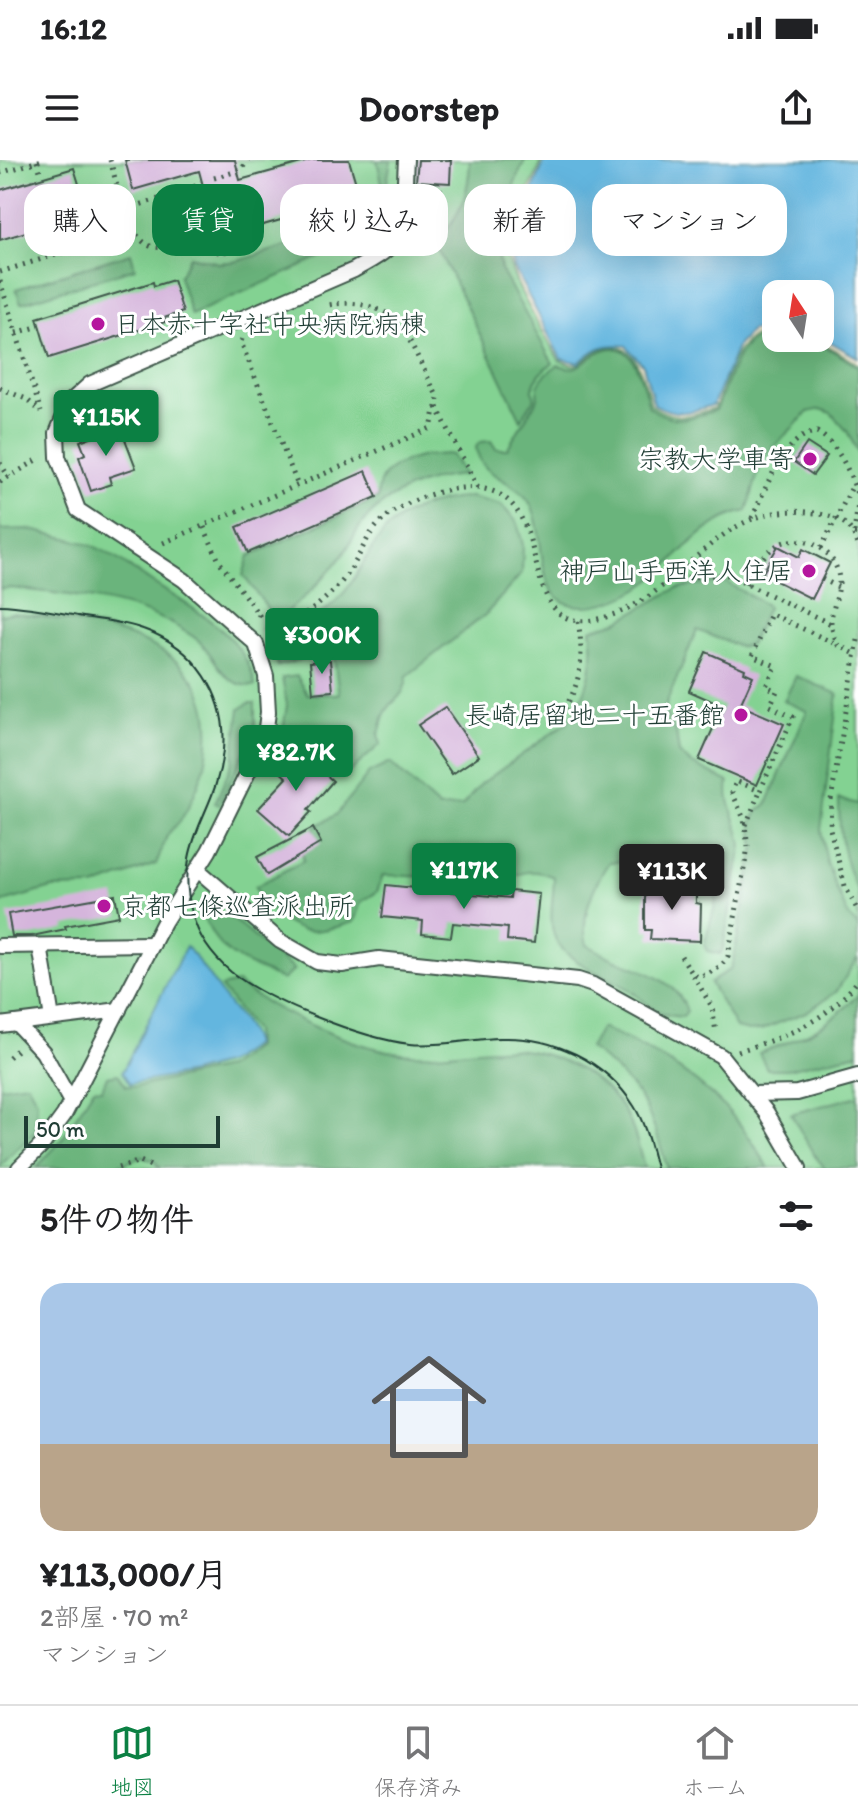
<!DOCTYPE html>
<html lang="ja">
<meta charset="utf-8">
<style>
:root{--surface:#fff;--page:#f6f6f6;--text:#202124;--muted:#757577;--line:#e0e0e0;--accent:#0b8043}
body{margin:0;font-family:Itim,"Klee One",sans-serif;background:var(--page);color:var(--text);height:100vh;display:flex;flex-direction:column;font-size:30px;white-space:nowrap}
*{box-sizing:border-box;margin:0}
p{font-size:26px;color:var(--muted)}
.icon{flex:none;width:44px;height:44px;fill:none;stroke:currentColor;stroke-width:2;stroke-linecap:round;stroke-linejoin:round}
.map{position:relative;height:1008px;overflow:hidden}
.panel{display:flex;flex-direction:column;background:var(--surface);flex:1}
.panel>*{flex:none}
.banner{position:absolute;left:24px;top:24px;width:810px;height:72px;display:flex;gap:16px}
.needle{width:52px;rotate:348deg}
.controls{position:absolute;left:762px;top:120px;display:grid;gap:16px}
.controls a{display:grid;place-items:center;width:72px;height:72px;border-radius:16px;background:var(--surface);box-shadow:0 8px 32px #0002;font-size:40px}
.scale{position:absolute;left:24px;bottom:20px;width:196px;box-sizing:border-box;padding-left:8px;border:4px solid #1f3d34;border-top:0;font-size:22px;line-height:28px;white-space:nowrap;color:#1f3d34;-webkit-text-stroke:6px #fff;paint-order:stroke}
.price{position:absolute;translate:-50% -68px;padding:0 18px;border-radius:8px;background:var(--accent);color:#fff;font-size:26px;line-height:52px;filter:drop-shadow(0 2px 4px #0008)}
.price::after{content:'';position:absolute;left:50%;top:48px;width:24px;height:18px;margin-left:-12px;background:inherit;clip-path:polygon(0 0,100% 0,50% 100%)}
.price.on{background:#222;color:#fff}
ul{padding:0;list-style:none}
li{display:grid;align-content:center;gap:16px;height:424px;padding:0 40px}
li span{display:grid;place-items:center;height:248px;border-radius:24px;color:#555}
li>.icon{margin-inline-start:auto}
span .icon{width:144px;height:144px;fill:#fffc;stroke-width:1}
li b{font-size:34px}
h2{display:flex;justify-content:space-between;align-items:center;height:96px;padding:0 40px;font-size:34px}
.tag{padding:0 28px;border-radius:24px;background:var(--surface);box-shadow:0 8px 32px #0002;font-size:28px;line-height:72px}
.tag.on{background:var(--accent);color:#fff}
.status{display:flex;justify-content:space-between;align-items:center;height:56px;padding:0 40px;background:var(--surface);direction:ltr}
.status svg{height:22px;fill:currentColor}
header{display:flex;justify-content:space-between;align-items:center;height:104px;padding:0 40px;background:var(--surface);font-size:36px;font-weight:700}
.tab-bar{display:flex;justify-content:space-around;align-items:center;height:112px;border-top:2px solid var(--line);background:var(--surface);font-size:22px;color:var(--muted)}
.tab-bar a{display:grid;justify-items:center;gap:4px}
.tab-bar .on{color:var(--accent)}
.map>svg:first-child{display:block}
.green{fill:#83d292;stroke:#518863;stroke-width:2}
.forest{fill:#6ab47c;stroke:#447858;stroke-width:2}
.water{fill:#63b6df;stroke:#417a8a;stroke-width:2}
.building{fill:#d5b5dc}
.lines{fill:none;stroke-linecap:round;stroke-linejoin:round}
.service-casing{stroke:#3f574b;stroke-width:18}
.path{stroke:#3f574b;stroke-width:5;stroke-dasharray:2 6;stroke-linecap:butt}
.service{stroke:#fff;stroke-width:14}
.tram{stroke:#1f3d34;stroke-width:2}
.poi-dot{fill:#b5179e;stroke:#fff;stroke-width:3}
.labels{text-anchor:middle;stroke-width:6;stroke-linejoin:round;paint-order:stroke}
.poi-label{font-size:26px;fill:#1f3d34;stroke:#fff;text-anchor:end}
</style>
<div class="status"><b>16:12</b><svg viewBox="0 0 49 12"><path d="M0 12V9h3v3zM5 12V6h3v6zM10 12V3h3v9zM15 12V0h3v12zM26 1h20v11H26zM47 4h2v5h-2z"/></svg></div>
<header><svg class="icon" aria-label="menu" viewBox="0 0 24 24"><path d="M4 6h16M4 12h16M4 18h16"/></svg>Doorstep<svg class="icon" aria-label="share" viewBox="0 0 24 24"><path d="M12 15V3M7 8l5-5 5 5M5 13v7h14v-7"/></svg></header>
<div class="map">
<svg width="858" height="1008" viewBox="0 0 858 1008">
<rect width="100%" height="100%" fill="#fff"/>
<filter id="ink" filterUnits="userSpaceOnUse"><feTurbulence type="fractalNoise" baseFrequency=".0125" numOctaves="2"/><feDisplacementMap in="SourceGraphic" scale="16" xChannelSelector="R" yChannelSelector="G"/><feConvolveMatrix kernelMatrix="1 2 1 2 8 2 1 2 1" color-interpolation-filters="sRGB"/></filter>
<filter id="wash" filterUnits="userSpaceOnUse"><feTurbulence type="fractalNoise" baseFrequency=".006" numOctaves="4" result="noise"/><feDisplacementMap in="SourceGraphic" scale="32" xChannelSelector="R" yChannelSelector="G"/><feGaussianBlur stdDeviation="1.8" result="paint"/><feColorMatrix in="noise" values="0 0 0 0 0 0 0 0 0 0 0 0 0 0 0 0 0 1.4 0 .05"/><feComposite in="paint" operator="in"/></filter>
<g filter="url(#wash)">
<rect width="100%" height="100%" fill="#f2e8cf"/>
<path class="green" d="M0 0H542C535 25 518 45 508 68 494 99 544 172 559 200 584 212 579 199 598 190 636 173 644 220 651 245 676 262 687 256 715 248 729 214 734 172 776 170V178C820 178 821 181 858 204V1008H0Z"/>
<g class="forest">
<polygon points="377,0 391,0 378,73 191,155 179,116 190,96 219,103 238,101 375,59 382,23"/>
<path d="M470 0H525L494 71 501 110 553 203C542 209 536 217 532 229L535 238 521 260 435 81C461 58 469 33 470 0Z"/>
<polygon points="131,93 135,108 21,143 16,129"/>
<path d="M776 172V178C817 178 825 185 858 207V293L847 271 831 253 821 249 808 252 762 299 747 351C700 360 677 404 640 428 617 442 569 460 551 429 540 409 542 374 534 352 523 318 480 322 476 287L480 282 491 281 496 289H507L538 238C534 222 546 213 558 205 582 213 579 202 597 193 635 172 642 223 649 247 675 265 687 259 716 250 730 219 736 174 776 172Z"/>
<path d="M447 294 452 295 464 315C427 317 385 334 362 364 354 373 350 385 343 395 318 426 295 448 262 469L268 449 243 415 249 396 378 338C375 303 419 295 447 294Z"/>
<path d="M470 337 501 345 517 362 523 385 522 413 486 454 407 516C405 540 390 539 384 556 381 563 382 568 378 575L381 584 345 616C324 598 310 583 281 583L287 545 282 518 297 516 307 534H339L334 496 303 499 278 506 270 485C295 471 321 457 341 436 357 419 364 398 378 380 398 350 436 340 470 337Z"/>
<path d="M27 369C52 375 80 379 104 391 120 400 135 411 150 421 189 446 248 476 255 526 222 527 220 502 200 482 193 475 182 470 174 465 126 439 63 434 10 428L0 429V370Z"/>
<path d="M724 421 766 445 767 448 750 484 740 487 697 470 666 544 667 556 676 572 679 593 690 603 729 622C724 643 740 664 742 686L723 788 720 794 707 791 704 785 715 745 718 722C701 707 631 700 609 702 594 724 579 758 587 785 597 790 606 796 616 800 643 811 678 820 687 852L683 857C674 856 667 856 659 852 647 846 639 836 628 829 607 816 568 803 556 780 547 762 554 736 554 717 535 709 524 710 507 720L383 715 377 732 361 742 354 762C339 766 319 773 303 770 282 765 264 745 255 727L304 700 299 682 316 666 337 654 369 613 390 603 439 648 462 646 481 624 567 562C588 536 596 502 591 469L618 461 677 428Z"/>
<path d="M12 453C82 462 203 473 208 564 209 580 208 596 203 612 197 629 190 648 179 662 175 667 170 670 167 676 163 685 160 695 156 704L94 727 52 728 0 743V455Z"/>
<polygon points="796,516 838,534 821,670 827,703 837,730 848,755 858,767 858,797 836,832 806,852 761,870 749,871 736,868 710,823 730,809 733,801 755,687 752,662 758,651 767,644 807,551 784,541"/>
<polygon points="249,543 255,543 255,565 249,583 219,645 215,643 233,601 240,549"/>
<path d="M839 639 858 644V731C842 702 839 671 839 639Z"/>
<path d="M200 746 228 755 294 810 282 820C238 798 217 798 200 746Z"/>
<path d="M237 823C278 854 359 891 411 894 440 896 468 889 497 889 547 887 602 911 627 956 636 972 639 990 644 1008H160L154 1001 142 997 111 1008H36L61 981 94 928 102 929 107 916 118 914 126 926 135 927 227 908 255 887 254 871 221 827Z"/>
<path d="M858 835V893L788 909H767L759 893C799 879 828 867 858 835Z"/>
<path d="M601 868C652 889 702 918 738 962 749 976 759 993 769 1008H667C650 947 641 927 589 888Z"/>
<polygon points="27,923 37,941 36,971 0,1006 0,927"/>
<polygon points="858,936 858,1008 825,1008 814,995 791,954"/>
</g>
<g class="water">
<path d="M545 0H858V198L820 176V134H776V167L751 171 738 185 713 245C689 253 675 257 654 244L643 205 626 186C605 183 594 188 579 203L561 199 514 108 510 88 509 71 530 37Z"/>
<path d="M186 786C199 801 209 816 220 832 231 850 249 864 254 885L227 903 192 913 130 924 122 912Z"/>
</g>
<g id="blocks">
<g class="building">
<polygon points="125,0 235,0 240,20 312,0 349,0 363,47 343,52 341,43 217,78 199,11 133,30"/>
<polygon points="418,0 451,0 450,23 416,21"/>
<polygon points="74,8 88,53 0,80 0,30"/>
<polygon points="173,120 183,152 164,158 165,162 49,198 37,158 153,122 154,126"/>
<polygon points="120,266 136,308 109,317 111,324 91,331 79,297 85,294 80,281"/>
<polygon points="807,283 827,296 813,315 794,302"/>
<polygon points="366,311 377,337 248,393 237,367"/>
<polygon points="778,386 799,397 803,389 830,403 812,439 762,414"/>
<polygon points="706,492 745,509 744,512 753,516 740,545 784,564 757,625 699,600 723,546 689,531"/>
<polygon points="330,500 333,531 313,533 310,502"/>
<polygon points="445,547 479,596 452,614 418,565"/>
<polygon points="297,589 333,621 308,650 311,652 289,676 258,649 287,618 279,611"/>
<polygon points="313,668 321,683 267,715 257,697"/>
<polygon points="654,717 674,718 674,730 696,730 696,743 701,744 700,781 650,779 651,770 645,770 645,738 646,730 653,730"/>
<polygon points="386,725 510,738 511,731 539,734 534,783 507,780 508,768 453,763 451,777 422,774 423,761 382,757"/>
<polygon points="115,735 119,756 65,766 66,769 32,776 12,776 8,754"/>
</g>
</g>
</g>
<g filter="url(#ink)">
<use href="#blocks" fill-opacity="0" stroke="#3f574b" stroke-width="2"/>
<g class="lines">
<defs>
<g id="service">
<polyline points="198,710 280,781 317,802 342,805 379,799 578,820 593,825 721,896 767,953 799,1008"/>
<polyline points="0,786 153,784"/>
<polyline points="40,786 52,858"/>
<polyline points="16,863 43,892 71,942"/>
<polyline points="0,865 119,850"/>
<polyline points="753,934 797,933 858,916"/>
<path d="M19 1008 42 985 64 955 164 762 209 691 249 610 266 568 268 552 266 516 256 484 184 420 78 350 58 297 57 273 70 242 90 224 354 110C364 104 377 98 386 90 407 73 404 25 406 0"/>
</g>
</defs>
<use href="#service" class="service-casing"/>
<g class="path">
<path d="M110 0C117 23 128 83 154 87 171 90 189 82 204 77"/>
<polyline points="37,1 40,11"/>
<polyline points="0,13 42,0"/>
<polyline points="214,18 241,10 248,0"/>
<path d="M191 29 205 87C216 94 228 94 238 85"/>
<polyline points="424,37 440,38 440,27"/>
<polyline points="126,49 191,29 201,22"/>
<polyline points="55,63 64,92"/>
<polyline points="0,112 133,71"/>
<polyline points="0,121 41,252"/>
<polyline points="16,173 40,166"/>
<polyline points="242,179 241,182 298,326"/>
<polyline points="0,228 26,239 40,251"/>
<polyline points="437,247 478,328"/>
<polyline points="0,303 9,317"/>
<polyline points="0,322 39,299"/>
<path d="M752 358C765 331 784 274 817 272 838 284 852 315 858 338"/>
<polyline points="204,367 219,401 259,455 257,461"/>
<polyline points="854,373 858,343"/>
<path d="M163 383 431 268 438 238 401 163C379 146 356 140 328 145"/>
<polyline points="821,388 853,325"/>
<polyline points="671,419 725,414 831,464"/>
<polyline points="822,419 838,427"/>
<path d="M746 424C759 402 772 377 801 381 823 383 840 402 839 424 838 437 832 449 831 461 831 469 835 478 838 485L857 495"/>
<path d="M272 475C299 460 323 444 343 420 354 407 360 392 368 378 383 352 415 338 443 331 575 301 500 481 598 459 686 440 714 333 820 354 841 358 852 365 858 386"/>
<polyline points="858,480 831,640 830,669 845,726 858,751"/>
<path d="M560 555C582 525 584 496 578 461"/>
<polyline points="746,665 760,631"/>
<path d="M681 796 692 813 698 817C711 813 722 808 728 796L748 687 744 659 732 632 736 621 760 631 793 557 770 546 777 531 766 526 776 506 752 496 771 454 838 485"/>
<polyline points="693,815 712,847 716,872"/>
<path d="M738 891C786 877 828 861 858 820"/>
<polyline points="9,897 18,889"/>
<polyline points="118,1008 140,1001 155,1008"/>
</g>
<use href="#service" class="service"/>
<path class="tram" d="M0 445C27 446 52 451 78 456 99 460 122 461 143 469 195 487 228 535 223 590 217 655 173 679 192 753 198 777 212 796 231 812 269 842 361 878 410 884 439 887 470 879 500 878 552 876 605 900 634 946 646 965 650 986 656 1008"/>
</g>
</g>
<g class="poi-dot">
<circle cx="98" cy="164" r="8"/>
<circle cx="810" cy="299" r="8"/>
<circle cx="809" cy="411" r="8"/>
<circle cx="741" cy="555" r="8"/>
<circle cx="104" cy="746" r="8"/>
</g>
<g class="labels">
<g class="poi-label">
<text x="114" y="173" text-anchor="start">日本赤十字社中央病院病棟</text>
<text x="794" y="308">宗教大学車寄</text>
<text x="793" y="420">神戸山手西洋人住居</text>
<text x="725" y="564">長崎居留地二十五番館</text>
<text x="120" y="755" text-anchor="start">京都七條巡査派出所</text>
</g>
</g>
</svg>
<div class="controls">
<a><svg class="needle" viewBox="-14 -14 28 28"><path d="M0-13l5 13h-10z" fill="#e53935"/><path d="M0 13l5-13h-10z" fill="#757577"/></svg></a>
</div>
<div class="scale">50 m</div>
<b class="price" style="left:106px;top:298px">¥115K</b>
<b class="price" style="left:322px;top:516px">¥300K</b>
<b class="price" style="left:296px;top:633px">¥82.7K</b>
<b class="price" style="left:464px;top:751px">¥117K</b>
<b class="price on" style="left:672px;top:752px">¥113K</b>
<div class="banner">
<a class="tag">購入</a>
<a class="tag on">賃貸</a>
<a class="tag">絞り込み</a>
<a class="tag">新着</a>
<a class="tag">マンション</a>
</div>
</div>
<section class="panel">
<h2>5件の物件<svg class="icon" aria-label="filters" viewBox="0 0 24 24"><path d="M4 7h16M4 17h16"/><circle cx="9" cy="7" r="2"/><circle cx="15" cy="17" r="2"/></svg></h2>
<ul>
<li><span style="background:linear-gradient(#a9c7e8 65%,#b9a48a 0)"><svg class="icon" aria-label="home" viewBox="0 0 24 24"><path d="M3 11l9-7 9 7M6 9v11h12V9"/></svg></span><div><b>¥113,000/月</b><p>2部屋 · 70 m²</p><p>マンション</p></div></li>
</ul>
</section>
<nav class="tab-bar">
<a class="on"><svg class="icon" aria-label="map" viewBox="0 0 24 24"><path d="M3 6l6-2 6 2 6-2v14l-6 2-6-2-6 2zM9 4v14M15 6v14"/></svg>地図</a>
<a><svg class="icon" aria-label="saved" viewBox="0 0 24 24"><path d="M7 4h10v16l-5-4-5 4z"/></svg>保存済み</a>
<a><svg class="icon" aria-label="home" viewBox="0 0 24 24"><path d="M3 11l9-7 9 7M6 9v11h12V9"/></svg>ホーム</a>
</nav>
